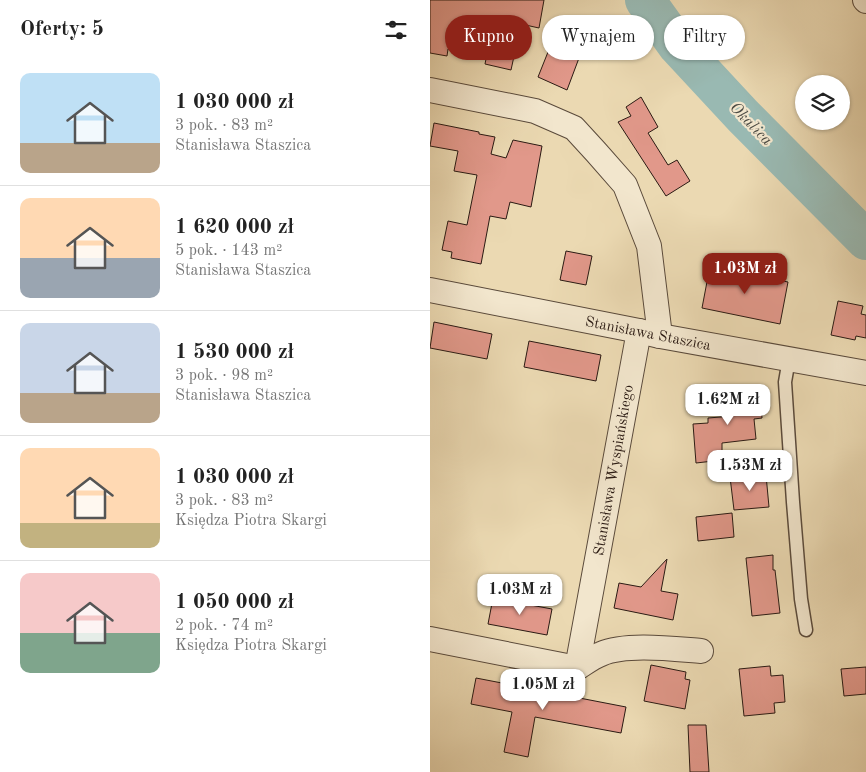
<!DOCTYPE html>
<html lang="pl">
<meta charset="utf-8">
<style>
:root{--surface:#fff;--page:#f2f2f2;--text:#222;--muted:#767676;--line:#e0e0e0;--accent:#8f2418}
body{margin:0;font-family:"Old Standard TT",serif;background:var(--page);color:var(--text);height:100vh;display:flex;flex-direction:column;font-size:19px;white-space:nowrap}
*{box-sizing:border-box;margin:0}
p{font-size:16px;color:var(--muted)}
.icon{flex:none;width:28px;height:28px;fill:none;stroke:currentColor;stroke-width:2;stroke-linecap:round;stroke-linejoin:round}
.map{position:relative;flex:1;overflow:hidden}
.drawer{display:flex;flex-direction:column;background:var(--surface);width:430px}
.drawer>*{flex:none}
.banner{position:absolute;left:15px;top:15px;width:345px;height:45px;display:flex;gap:10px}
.buttons{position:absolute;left:365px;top:75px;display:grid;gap:10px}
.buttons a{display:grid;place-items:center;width:55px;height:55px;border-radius:50%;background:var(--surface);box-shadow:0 1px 4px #0004;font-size:25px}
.price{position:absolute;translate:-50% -42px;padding:0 11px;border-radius:10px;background:#fff;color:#222;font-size:16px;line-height:32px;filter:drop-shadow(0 1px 2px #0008)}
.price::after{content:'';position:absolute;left:50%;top:30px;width:15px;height:11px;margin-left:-8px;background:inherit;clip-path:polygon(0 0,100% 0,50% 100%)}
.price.on{background:var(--accent);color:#fff}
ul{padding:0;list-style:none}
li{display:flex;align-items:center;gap:15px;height:125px;padding:0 20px}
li+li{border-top:1px solid var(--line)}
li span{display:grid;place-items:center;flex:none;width:140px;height:100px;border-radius:10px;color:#555}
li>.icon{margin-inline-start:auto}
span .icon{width:60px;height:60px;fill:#fffc;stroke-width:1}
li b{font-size:21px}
h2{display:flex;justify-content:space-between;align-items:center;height:60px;padding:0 20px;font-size:21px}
.pill{padding:0 18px;border-radius:22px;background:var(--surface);box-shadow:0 1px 4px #0004;font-size:18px;line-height:45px}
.pill.on{background:var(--accent);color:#fff}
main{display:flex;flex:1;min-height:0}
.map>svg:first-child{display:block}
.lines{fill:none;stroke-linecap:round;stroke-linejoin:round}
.river{stroke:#99b9b2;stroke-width:40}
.building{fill:#e1988a;stroke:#2a1a13}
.service-casing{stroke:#5a4a3b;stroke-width:15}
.minor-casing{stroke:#5a4a3b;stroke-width:26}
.service{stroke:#f2e6cd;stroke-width:12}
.minor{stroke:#f2e6cd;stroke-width:24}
.labels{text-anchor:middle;stroke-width:4.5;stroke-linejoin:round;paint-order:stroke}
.street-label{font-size:15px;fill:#2a1a13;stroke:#f2e6cd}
.water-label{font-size:16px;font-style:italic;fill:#4b4a43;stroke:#f2e6cd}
</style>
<main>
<section class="drawer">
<h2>Oferty: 5<svg class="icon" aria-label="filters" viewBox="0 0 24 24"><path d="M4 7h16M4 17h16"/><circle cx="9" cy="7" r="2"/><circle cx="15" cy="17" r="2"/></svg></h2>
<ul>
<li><span style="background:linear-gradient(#bfe0f5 70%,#b9a48a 0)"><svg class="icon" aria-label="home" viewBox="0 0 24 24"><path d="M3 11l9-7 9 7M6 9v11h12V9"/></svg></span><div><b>1 030 000 zł</b><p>3 pok. · 83 m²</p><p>Stanisława Staszica</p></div></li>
<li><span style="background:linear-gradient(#ffd9b3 60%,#9aa5b1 0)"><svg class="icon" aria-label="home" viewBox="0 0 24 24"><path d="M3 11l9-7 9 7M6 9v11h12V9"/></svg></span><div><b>1 620 000 zł</b><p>5 pok. · 143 m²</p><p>Stanisława Staszica</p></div></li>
<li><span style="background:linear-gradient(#c9d6e8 70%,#b9a48a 0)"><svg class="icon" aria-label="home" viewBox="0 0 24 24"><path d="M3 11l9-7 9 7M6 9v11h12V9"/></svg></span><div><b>1 530 000 zł</b><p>3 pok. · 98 m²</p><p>Stanisława Staszica</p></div></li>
<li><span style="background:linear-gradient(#ffd9b3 75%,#c2b280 0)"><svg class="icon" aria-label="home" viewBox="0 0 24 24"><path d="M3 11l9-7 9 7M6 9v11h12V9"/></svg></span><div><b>1 030 000 zł</b><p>3 pok. · 83 m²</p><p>Księdza Piotra Skargi</p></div></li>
<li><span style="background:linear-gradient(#f6c9c9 60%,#7fa58c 0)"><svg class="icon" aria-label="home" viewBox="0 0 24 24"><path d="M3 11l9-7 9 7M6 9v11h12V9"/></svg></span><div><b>1 050 000 zł</b><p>2 pok. · 74 m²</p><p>Księdza Piotra Skargi</p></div></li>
</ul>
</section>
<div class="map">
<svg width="436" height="772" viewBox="0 0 436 772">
<rect width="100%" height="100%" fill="#ebd9b2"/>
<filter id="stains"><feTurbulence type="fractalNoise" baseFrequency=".004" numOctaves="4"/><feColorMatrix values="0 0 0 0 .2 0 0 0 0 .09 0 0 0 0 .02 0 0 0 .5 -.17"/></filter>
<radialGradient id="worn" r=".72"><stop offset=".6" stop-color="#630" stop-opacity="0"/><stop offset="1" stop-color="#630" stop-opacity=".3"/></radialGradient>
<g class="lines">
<polyline class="river" points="215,0 248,46 313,116 436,240"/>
</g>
<g class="building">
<polygon points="0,0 114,0 109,28 91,24 81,70 55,64 56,59 18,49 17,56 0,53"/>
<polygon points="120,47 149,58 137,90 108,77"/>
<polygon points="211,97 228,127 218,133 238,165 247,160 260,181 236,196 188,122 201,116 196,107"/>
<polygon points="4,123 49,132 49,134 65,137 61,154 76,158 83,140 112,146 101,207 80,202 76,219 60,216 51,264 21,258 22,252 12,250 18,221 37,225 47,175 24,171 28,151 0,146"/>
<polygon points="136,251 162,256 156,285 130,280"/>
<polygon points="280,266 358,282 350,324 272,308"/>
<polygon points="408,301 433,306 431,314 436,315 436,338 426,336 425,340 401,335"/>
<polygon points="4,322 62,334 57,359 0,348"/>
<polygon points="99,341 171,355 166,381 94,367"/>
<polygon points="330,389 332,418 324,419 326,439 292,443 292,460 266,463 263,424 278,423 278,418 303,416 301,391"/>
<polygon points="336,475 339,507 304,510 300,477"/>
<polygon points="302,513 304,537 268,541 266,517"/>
<polygon points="343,555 343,570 345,570 350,613 322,616 316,558"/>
<polygon points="237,559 231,591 248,594 243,620 184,608 189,583 211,587"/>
<polygon points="63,598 122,609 117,635 58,624"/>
<polygon points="221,665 256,672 255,679 260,680 255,709 214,701"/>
<polygon points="340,666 341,676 353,675 355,702 344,703 345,713 314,716 309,669"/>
<polygon points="436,667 436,694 414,696 411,669"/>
<polygon points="46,678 196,707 191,733 105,717 98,757 74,752 82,712 41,704"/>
<polygon points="258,725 276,725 279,772 260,772"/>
</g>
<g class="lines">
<defs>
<polyline id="service" points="359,359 355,382 363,502 371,599 376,630"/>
<g id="minor">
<polyline points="435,0 436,1"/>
<polyline points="0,90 105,111 144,128 166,152 195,185 219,246 230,336"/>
<polyline points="0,290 209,331 230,336 436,373"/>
<polyline points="0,639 147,668"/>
<polyline points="147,668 209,331"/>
<path d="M147 668C155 663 163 657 171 654 196 643 244 649 271 651"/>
</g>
</defs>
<use href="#service" class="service-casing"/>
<use href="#minor" class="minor-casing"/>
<use href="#service" class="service"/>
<use href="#minor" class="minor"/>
</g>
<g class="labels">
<g class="street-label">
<text transform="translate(218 333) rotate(11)" y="5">Stanisława Staszica</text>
<text transform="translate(183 470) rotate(-80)" y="5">Stanisława Wyspiańskiego</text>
</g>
<g class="water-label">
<text transform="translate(322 123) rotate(46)" y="6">Okalica</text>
</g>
</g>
<rect width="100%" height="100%" filter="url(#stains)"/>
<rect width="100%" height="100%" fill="url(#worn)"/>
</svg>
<div class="buttons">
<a><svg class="icon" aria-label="layers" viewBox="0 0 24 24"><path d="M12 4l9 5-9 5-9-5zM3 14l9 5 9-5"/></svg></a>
</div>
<b class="price on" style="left:315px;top:295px">1.03M zł</b>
<b class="price" style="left:298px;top:426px">1.62M zł</b>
<b class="price" style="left:320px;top:492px">1.53M zł</b>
<b class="price" style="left:90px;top:616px">1.03M zł</b>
<b class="price" style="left:113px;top:711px">1.05M zł</b>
<div class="banner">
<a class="pill on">Kupno</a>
<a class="pill">Wynajem</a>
<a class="pill">Filtry</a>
</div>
</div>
</main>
